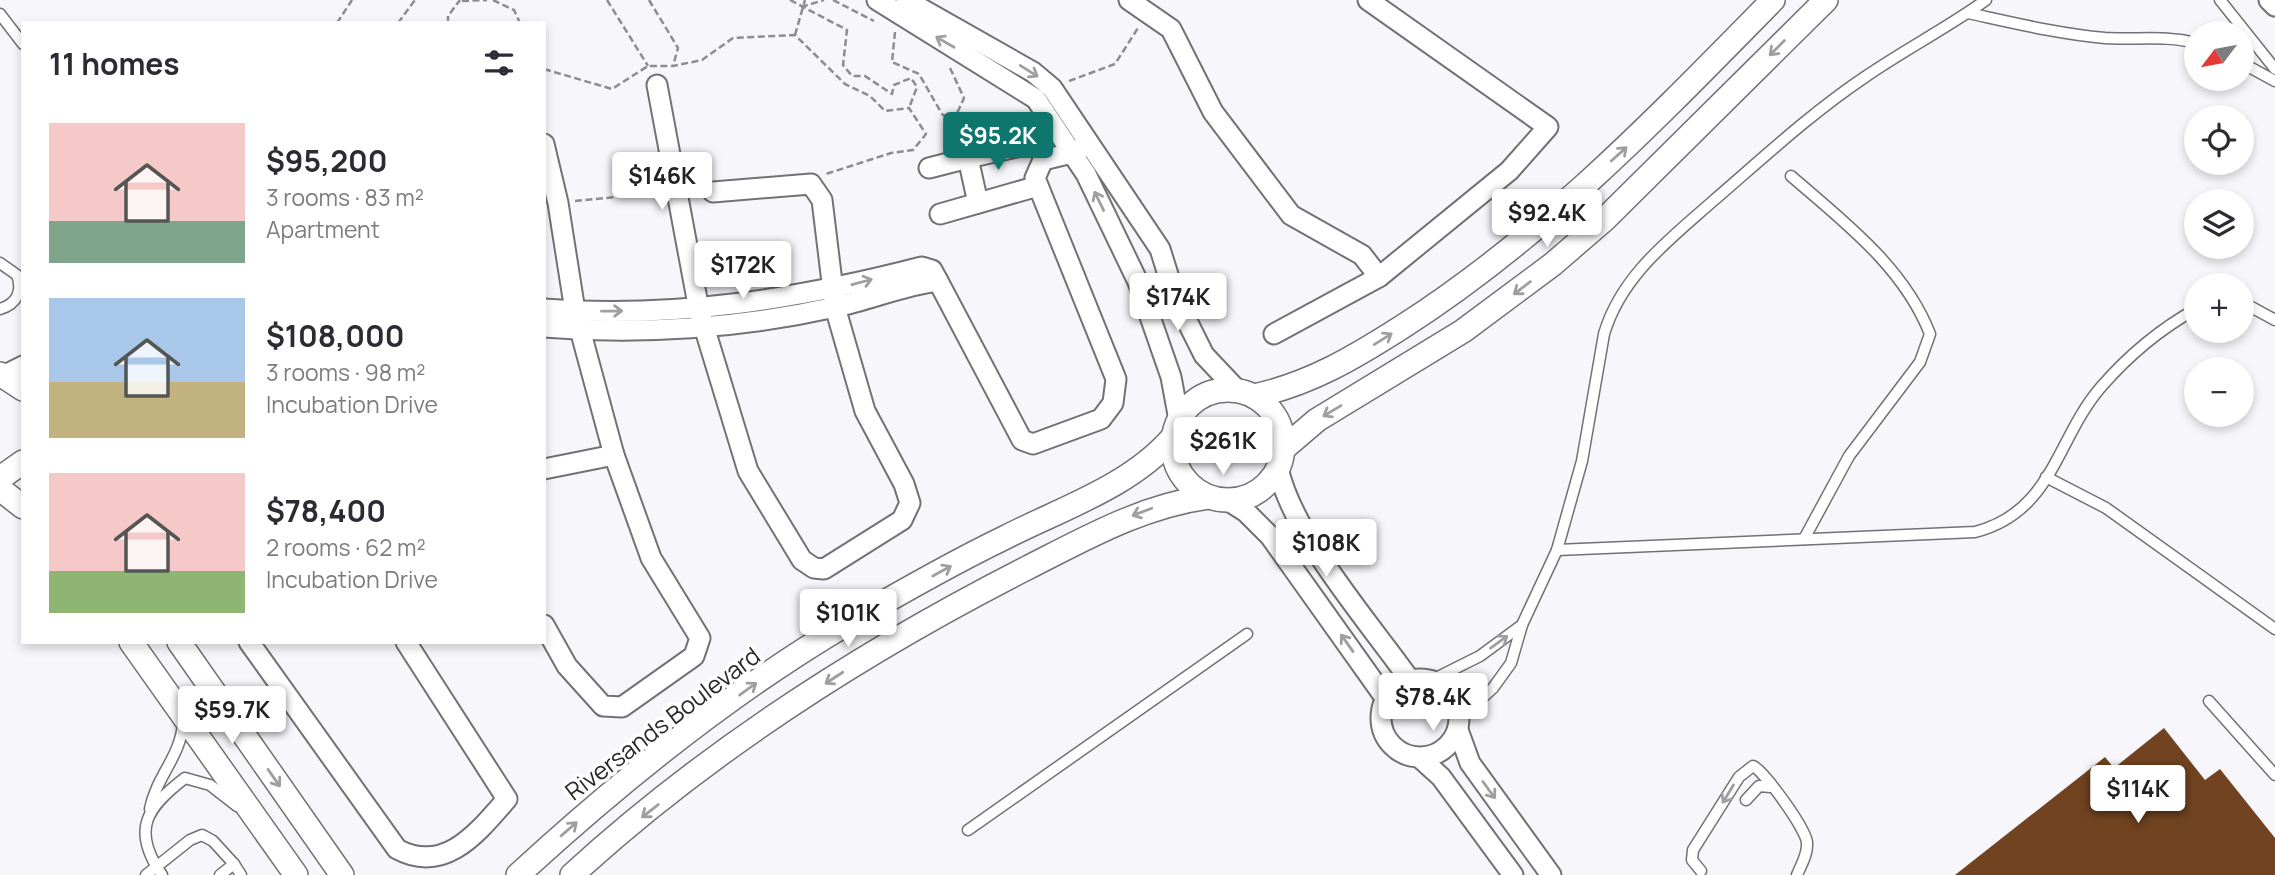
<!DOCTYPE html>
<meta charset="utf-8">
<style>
:root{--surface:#fff;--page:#f2f2f3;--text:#2b2b33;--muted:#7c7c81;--accent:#0f766e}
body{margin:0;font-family:Manrope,sans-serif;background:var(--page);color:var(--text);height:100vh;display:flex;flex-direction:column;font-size:26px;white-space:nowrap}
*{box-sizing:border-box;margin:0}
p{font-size:23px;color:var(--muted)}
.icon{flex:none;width:38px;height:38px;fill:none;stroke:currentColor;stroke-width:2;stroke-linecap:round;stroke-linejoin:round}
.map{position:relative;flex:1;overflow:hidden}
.sheet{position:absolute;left:21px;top:21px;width:525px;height:623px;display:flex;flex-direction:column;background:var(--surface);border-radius:0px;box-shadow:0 4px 10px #0003}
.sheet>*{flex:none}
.needle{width:46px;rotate:238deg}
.buttons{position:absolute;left:2184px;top:21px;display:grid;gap:14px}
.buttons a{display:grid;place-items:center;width:70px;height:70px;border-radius:50%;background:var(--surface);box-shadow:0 4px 10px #0003;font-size:35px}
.price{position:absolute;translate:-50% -60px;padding:0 16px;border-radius:7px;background:#fff;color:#222;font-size:23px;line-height:46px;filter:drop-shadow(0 2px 4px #0008)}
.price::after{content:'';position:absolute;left:50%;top:42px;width:21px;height:16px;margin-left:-10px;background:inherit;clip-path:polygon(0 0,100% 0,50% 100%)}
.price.selected{background:var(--accent);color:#fff}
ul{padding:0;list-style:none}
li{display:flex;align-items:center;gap:21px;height:175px;padding:0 28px}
li span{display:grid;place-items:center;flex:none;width:196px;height:140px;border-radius:0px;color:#555}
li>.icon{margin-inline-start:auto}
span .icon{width:84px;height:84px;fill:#fffc;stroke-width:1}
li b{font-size:30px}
h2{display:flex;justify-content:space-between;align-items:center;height:84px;padding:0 28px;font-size:30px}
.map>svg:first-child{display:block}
.building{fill:#714320}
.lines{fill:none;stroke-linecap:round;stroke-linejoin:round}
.service-casing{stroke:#727276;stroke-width:13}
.minor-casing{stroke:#727276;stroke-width:23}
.tertiary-casing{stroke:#727276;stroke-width:26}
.path{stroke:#8d8c8f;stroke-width:2.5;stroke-dasharray:7 3.5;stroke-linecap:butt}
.service{stroke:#fff;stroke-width:10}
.minor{stroke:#fff;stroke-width:19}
.tertiary{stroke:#fff;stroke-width:23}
.oneway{stroke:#9f9fa0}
.labels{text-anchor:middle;stroke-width:7;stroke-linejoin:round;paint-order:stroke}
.street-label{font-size:24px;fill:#2a292b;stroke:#fff}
</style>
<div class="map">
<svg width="2275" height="875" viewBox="0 0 2275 875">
<rect width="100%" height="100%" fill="#f7f6fb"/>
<polygon class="building" points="2164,728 2205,780 2220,769 2275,838 2275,875 1955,875 2105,757 2114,768"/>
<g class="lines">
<defs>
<g id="service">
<polyline points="2220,0 2275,69"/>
<path d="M1968 13C2014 23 2059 34 2105 38 2136 40 2166 35 2196 43"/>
<polyline points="0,14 23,44"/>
<polyline points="2242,63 2275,81"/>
<path d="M1791 176C1843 221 1904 267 1930 334L1920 362 1849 456 1804 539"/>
<path d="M0 263 17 275C23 291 17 304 0 309"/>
<polyline points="2242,302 2275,320"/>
<polyline points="2046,477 2106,508 2275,629"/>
<path d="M1557 550 1975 532C2053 512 2056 439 2101 387 2128 356 2160 329 2196 309"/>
<polyline points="1432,680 1480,656 1522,625"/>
<polyline points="2209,701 2275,775"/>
<path d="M1460 718 1493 688 1511 663 1522 625 1557 550 1582 461 1604 334C1621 276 1669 240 1713 201 1763 158 1810 114 1865 77 1904 50 1947 28 1986 0"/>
<polyline points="1746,800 1759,786 1771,787"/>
<path d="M150 809C156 777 181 756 183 723"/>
<polyline points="968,830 1247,634"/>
<polyline points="234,864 241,875"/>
<path d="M1701 871 1692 860 1693 850 1739 777 1753 766C1764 771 1807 830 1807 843 1808 854 1801 865 1797 875"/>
<polyline points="146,875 190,840 202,835 213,841 234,864 220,875"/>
<path d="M162 875C131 830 146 808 185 778L210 785 237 806"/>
</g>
<g id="minor">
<polyline points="877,0 1036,99 1086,174 1138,282 1171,377 1179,420"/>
<polyline points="906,0 1033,72 1052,88 1160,249 1175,297 1204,355 1238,391"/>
<polyline points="1129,0 1171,29 1213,112 1291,215 1362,255 1379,277 1509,171 1548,127 1368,0"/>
<polyline points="2269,0 2275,6"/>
<polyline points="657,85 699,310 748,471 802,560 814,568 824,569 902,520 910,503 904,484 865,411 835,307 822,200 811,184 713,192"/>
<polyline points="544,144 558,203 575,311 614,455 651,558 700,638 694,656 622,707 603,706 567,666 544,625"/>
<polyline points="968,158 1017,147"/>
<polyline points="929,168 968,158 978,203"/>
<polyline points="940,214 1038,186"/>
<path d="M544 309C673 319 798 299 922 267L932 270 938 281 1022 440 1033 444 1101 419 1113 403 1116 379 1035 178 1043 160 1072 153 1089 144"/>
<path d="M544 327C640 335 742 328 835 307 870 300 903 285 938 281"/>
<polyline points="1274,334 1379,277"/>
<polyline points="5,375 23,366"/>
<path d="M1278 468C1293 536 1369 622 1410 680"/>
<polyline points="544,469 614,455"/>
<polyline points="1227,500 1246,512 1270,536 1386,699"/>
<path d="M249 642 397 849C445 875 478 832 507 799L406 642"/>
<circle cx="1420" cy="718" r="39"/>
<polyline points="1458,730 1470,763 1551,875"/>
<polyline points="1420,758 1441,777 1513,875"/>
</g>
<g id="tertiary">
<polyline points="0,374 23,389"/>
<circle cx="1228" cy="445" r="55"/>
<path d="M1254 396C1310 384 1355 357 1402 327 1543 237 1657 118 1773 0"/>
<polyline points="1283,449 1317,420 1463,331 1553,264 1604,220 1826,0"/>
<polyline points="0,478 23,462"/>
<polyline points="0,489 23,507"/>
<polyline points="131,642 296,875"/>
<polyline points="179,642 342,875"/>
<path d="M518 875C618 783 725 696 843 626 896 595 950 564 1006 537 1063 508 1131 486 1173 437"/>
<path d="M572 875C705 753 866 650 1027 568 1086 538 1142 506 1208 497"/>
</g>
</defs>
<use href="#service" class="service-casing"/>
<use href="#minor" class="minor-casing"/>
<use href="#tertiary" class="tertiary-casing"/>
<g class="path">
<polyline points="493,0 514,10 520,23"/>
<polyline points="607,0 648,66"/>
<polyline points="649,0 678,48 673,66"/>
<polyline points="790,0 847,30 843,65 852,76 865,76 892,94 894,85 911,78 917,87 909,108"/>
<polyline points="833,0 874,21"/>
<polyline points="462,1 487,0"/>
<polyline points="801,7 824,0"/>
<polyline points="337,23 352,0"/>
<polyline points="398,23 415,0"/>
<polyline points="448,23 448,16 460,0"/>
<polyline points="895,32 892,62 919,74 942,114 962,129"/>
<polyline points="795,35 805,0"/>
<polyline points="950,68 964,98 953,122"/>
<polyline points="544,69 612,89 648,66 673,66 702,60 733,38 795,35 845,84 870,96 885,111 909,108 926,134 913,150 891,153 826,174"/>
<polyline points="1069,81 1115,64 1138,28"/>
<polyline points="1016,129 1016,119 1023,111"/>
<polyline points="575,201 659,193"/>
</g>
<use href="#service" class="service"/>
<use href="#minor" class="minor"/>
<use href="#tertiary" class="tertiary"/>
</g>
<defs><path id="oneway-shaft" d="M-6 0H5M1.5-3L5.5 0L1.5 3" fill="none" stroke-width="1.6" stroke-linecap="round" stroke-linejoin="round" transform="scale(1.75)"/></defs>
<g class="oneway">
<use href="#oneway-shaft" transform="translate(945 42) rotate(-150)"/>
<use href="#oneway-shaft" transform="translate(1777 48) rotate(135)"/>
<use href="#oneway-shaft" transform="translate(1029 71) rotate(32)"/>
<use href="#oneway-shaft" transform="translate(1619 154) rotate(-42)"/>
<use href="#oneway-shaft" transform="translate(1099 201) rotate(-116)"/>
<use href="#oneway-shaft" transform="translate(862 282) rotate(-15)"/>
<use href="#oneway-shaft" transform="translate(1522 288) rotate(143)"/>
<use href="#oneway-shaft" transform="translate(612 311) rotate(-1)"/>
<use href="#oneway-shaft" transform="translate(1383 339) rotate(-32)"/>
<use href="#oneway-shaft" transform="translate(1332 411) rotate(149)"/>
<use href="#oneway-shaft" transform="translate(1142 512) rotate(159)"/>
<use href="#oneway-shaft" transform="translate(942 571) rotate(-29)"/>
<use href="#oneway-shaft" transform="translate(1499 642) rotate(-36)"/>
<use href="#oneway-shaft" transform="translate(1347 643) rotate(-125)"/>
<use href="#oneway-shaft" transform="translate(834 678) rotate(147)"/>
<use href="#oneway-shaft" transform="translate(748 689) rotate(-36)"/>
<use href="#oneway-shaft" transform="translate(274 778) rotate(55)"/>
<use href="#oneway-shaft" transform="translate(1489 790) rotate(54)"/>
<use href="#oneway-shaft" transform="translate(1728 794) rotate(121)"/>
<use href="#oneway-shaft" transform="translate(650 811) rotate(142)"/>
<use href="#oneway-shaft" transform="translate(569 829) rotate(-41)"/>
</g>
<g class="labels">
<g class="street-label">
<text transform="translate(663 724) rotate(-37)" y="8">Riversands Boulevard</text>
</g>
</g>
</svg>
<div class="buttons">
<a><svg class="needle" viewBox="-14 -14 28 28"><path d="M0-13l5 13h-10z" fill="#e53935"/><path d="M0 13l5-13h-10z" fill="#7c7c81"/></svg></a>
<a><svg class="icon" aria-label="locate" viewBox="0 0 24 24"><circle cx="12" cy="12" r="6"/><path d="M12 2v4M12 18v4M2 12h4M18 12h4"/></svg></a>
<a><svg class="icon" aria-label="layers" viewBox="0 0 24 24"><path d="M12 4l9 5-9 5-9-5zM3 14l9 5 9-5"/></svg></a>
<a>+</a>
<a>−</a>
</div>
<b class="price selected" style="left:998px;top:172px">$95.2K</b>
<b class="price" style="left:662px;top:212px">$146K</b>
<b class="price" style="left:1547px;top:249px">$92.4K</b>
<b class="price" style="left:743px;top:301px">$172K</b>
<b class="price" style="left:1178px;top:333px">$174K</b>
<b class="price" style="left:1223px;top:477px">$261K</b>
<b class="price" style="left:1326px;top:579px">$108K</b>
<b class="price" style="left:848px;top:649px">$101K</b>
<b class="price" style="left:1433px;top:733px">$78.4K</b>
<b class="price" style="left:232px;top:746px">$59.7K</b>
<b class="price" style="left:2138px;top:825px">$114K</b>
<section class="sheet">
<h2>11 homes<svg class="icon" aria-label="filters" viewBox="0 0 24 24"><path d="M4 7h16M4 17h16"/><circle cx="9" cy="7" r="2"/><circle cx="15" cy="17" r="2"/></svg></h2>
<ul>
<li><span style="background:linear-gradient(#f6c9c9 70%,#7fa58c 0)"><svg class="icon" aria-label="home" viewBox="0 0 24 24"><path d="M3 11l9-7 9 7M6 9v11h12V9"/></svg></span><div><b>$95,200</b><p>3 rooms · 83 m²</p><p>Apartment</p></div></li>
<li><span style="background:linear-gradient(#a9c7e8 60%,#c2b280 0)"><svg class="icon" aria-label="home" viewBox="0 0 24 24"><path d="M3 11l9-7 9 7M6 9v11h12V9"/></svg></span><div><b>$108,000</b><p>3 rooms · 98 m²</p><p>Incubation Drive</p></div></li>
<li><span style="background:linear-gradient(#f6c9c9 70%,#8fb573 0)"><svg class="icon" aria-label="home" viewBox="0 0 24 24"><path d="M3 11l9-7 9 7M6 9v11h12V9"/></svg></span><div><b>$78,400</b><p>2 rooms · 62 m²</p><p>Incubation Drive</p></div></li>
</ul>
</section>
</div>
